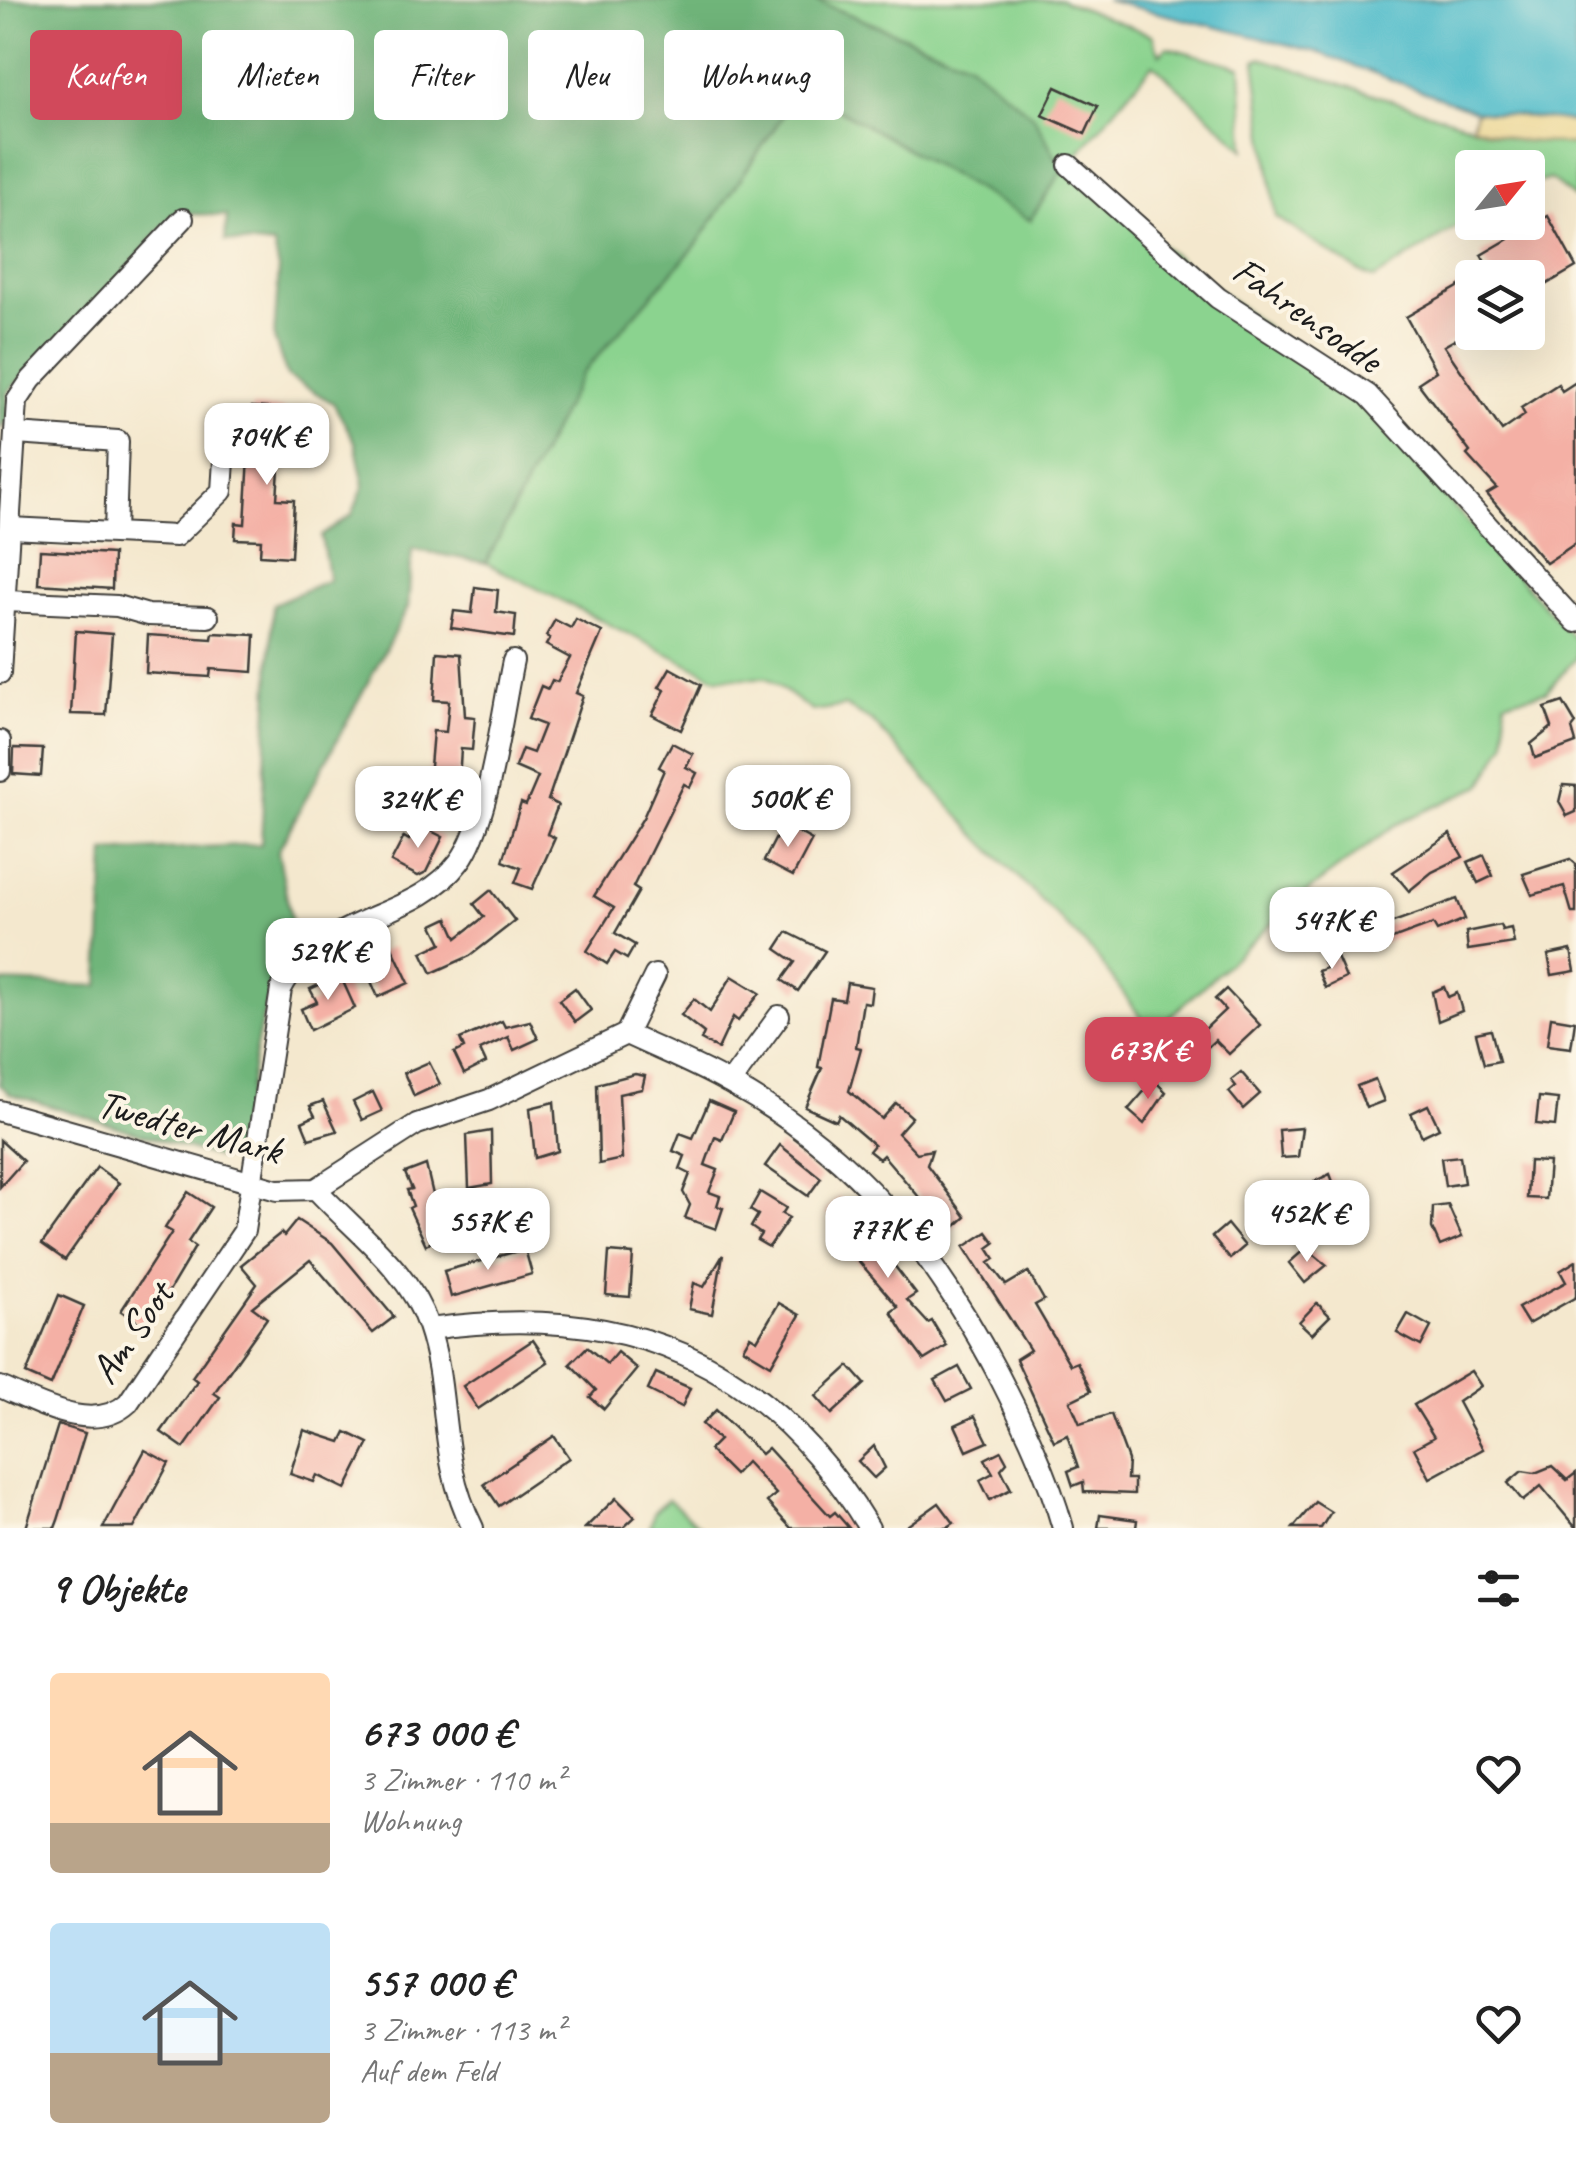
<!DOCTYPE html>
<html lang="de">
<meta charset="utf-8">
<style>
:root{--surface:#fff;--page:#f6f6f6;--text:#222;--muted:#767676;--accent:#d1495b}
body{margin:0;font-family:Caveat,sans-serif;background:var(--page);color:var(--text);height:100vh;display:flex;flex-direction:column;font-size:38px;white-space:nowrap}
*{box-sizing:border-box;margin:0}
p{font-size:32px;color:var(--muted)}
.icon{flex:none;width:55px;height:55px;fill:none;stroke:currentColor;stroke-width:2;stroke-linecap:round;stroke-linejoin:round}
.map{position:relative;height:1528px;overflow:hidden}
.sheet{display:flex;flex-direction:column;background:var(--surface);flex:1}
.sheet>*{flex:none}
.banner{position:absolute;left:30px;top:30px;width:1000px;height:90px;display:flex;gap:20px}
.needle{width:65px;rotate:60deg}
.buttons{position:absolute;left:1455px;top:150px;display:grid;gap:20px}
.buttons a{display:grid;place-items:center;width:90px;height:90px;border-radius:10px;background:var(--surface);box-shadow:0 10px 40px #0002;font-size:50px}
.price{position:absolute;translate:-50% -85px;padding:0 22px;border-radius:20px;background:#fff;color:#222;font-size:32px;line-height:65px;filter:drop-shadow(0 2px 5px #0008)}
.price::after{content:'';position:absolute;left:50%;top:60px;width:30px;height:22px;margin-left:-15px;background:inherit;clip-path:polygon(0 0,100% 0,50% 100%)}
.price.on{background:var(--accent);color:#fff}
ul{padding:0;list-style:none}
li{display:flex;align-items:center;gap:30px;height:250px;padding:0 50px}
li span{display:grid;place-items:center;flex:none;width:280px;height:200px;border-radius:10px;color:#555}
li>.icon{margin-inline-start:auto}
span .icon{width:120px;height:120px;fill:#fffc;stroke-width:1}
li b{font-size:42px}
h2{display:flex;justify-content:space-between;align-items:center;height:120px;padding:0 50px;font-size:42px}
.pill{padding:0 35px;border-radius:10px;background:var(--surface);box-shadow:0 10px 40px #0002;font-size:35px;line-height:90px}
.pill.on{background:var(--accent);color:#fff}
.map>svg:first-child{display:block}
.green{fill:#8bd38f;stroke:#547856;stroke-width:2.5}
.forest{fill:#70b57a;stroke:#46684b;stroke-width:2.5}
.sand{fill:#eeda9e;stroke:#857b5d;stroke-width:2.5}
.water{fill:#4fbcca;stroke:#366c73;stroke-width:2.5}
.building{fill:#f4b0a5}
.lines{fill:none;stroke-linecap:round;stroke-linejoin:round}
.minor-casing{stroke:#3c3b37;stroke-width:24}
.minor{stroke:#fff;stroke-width:20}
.labels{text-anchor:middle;stroke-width:8;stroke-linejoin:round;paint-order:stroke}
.street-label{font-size:40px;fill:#1c1c1c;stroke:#fcf5e5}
</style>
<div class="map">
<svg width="1576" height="1528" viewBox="0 0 1576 1528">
<rect width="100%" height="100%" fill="#fcf5e5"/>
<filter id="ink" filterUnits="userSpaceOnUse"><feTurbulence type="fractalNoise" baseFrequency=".01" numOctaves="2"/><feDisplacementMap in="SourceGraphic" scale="20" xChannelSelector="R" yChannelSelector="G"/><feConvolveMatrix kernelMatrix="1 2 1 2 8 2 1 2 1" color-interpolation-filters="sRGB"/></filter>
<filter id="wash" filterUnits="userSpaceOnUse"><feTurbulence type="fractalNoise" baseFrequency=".0048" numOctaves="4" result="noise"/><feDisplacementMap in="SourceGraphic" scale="40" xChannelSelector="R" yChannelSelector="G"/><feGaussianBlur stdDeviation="2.25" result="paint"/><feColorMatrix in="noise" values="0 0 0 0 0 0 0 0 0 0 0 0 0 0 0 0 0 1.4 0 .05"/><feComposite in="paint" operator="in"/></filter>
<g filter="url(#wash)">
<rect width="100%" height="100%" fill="#f4e8ce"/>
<g class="green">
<polygon points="814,0 1061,0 1152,35 1160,55 1167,47 1241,67 1245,149 1153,64 1064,170 1352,394 1576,641 1576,658 1546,692 1505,701 1506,742 1482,785 1395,825 1304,894 1152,1033 1094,953 981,840 873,722 845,706 812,711 767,678 717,678 486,563 581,375 697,244 801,88 1030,220 970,63"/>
<polygon points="1261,58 1515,140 1576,145 1576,199 1550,179 1528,185 1528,168 1472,168 1472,217 1374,279 1361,273 1276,217 1256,69 1256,60"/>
<polygon points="668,1499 700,1527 702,1528 650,1528 654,1512"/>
</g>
<path class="forest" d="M0 0H814L969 63 1034 117 1063 170 1030 220 801 88 697 244 581 375 486 563 412 549 408 607 278 851 296 946C255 1000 252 1079 241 1145L232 1157 218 1158 10 1094 0 1085V982L99 986 105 852 261 844 273 604 329 580 321 536 352 515 364 485 355 442 333 403 287 376 274 338 279 269 274 246 225 241 227 216 175 213 118 280 7 393 8 420 0 429Z"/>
<polygon class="sand" points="1476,111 1576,122 1576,145 1515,140 1472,126"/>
<polygon class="water" points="1106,0 1576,0 1576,122 1476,111 1317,52"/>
<g id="blocks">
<g class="building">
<polygon points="1056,87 1098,106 1085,134 1042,115"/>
<polygon points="1548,216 1576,267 1528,295 1528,278 1494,278 1481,255"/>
<polygon points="1472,279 1472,330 1444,346 1502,431 1525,415 1521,408 1558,384 1562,391 1576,382 1576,543 1546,563 1487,494 1497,488 1467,455 1470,452 1418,383 1436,371 1406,317"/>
<polygon points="252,407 283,409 277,499 294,500 291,557 260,555 261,540 235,539 236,523 245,524"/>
<polygon points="40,550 113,554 112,589 38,584"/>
<polygon points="475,587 498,590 496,612 516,615 514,637 451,628 454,611 472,613"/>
<polygon points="576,619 602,632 576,693 583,696 548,800 558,805 547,834 555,838 532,889 515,883 521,868 503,861 521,803 526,805 538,777 515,767 522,749 533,753 544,725 528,719 541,686 548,689 552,680 557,682 570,658 546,645 550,638 546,636 555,620 571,628"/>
<polygon points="76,631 112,634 106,715 71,714"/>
<polygon points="213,633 255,635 253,672 211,669 210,677 146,673 148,635 212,639"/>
<polygon points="437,652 461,654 465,716 475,717 472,750 461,749 459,780 452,780 450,813 419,810 421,777 429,778 433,731 446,732 449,701 434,700"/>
<polygon points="670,668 701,685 681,730 652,715 665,690 659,687"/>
<polygon points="1563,702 1576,724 1572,729 1576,743 1535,758 1531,744 1552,727 1545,708"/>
<polygon points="672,743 693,754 686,767 697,773 690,787 684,784 633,887 639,891 615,933 635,945 627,959 615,952 607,964 587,951 614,908 594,896 643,818 664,770 659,767"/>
<polygon points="14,748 43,749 41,776 13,774"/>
<polygon points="1563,785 1576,786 1576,812 1567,816 1559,802"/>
<polygon points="417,824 443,837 426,872 418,876 391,862 404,837 409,840"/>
<polygon points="783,824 812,840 793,876 764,861"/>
<polygon points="1450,834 1463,857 1432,872 1409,891 1393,872"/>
<polygon points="1484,855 1493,876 1478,883 1468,862"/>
<polygon points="1570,859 1576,864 1576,913 1572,913 1564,886 1532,895 1523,874"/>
<polygon points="491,890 515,921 470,956 432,973 422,952 442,943 433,925 448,918 457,938 484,917 474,904"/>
<polygon points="1457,899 1465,919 1437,931 1433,924 1363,950 1357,935"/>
<polygon points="1336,910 1349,926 1329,942 1316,926"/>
<polygon points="1500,925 1502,930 1511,928 1514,943 1468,950 1466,932"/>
<polygon points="787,932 825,951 798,991 782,980 795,962 776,949"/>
<polygon points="392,947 409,983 378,997 362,961"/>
<polygon points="1571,950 1575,971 1552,975 1548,955"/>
<polygon points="1336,955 1346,978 1325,988 1318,971 1326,968 1323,961"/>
<polygon points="340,975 355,1008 310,1030 301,1009 317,1002 310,989"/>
<polygon points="732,976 760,993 738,1021 733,1017 718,1049 701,1040 704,1033 681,1015 694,999 710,1012"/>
<polygon points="847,983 872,987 870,1003 863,1002 856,1047 861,1048 849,1091 882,1119 896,1103 912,1117 898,1133 917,1153 932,1150 927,1165 966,1217 949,1232 883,1155 879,1159 869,1151 874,1145 839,1115 836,1121 805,1107 822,1068 818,1067 831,998 844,1000"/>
<polygon points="1444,987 1448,997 1457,993 1462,1011 1438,1021 1432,992"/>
<polygon points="575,988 591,1010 575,1022 559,1000"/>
<polygon points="1226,989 1260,1025 1229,1054 1215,1040 1193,1061 1183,1050 1225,1010 1215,999"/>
<polygon points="1551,1017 1575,1021 1571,1048 1547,1045"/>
<polygon points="502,1021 505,1027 530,1021 538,1039 514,1050 508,1037 480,1050 486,1063 464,1074 454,1053 464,1048 460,1039"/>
<polygon points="1491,1030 1499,1061 1484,1064 1476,1033"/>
<polygon points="429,1062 440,1084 414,1096 404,1073"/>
<polygon points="1241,1072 1260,1094 1243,1109 1229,1092 1236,1086 1231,1080"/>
<polygon points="635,1074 645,1076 642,1089 619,1094 622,1159 599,1164 597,1084"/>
<polygon points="1375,1079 1384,1101 1366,1108 1357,1086"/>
<polygon points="1154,1080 1166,1092 1144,1124 1128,1110"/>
<polygon points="373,1092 382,1111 362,1120 353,1102"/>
<polygon points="1539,1097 1558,1099 1555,1126 1536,1124"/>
<polygon points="323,1101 337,1131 309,1139 302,1122 315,1116 310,1106"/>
<polygon points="709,1101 734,1112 722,1140 715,1137 705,1165 718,1170 709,1192 720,1196 717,1206 723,1208 716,1229 685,1218 690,1205 683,1192 690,1174 680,1169 685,1156 673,1151 680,1133 693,1138"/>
<polygon points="554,1102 558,1151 535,1158 530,1108"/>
<polygon points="1428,1105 1439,1128 1422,1136 1411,1113"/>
<polygon points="1302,1128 1298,1157 1281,1158 1279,1130"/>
<polygon points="491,1131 492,1184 469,1188 467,1135"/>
<polygon points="0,1140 23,1161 0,1187"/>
<polygon points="780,1145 821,1178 808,1196 765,1166"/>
<polygon points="1460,1156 1464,1183 1445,1186 1441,1158"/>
<polygon points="1529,1161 1549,1162 1546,1199 1527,1198"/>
<polygon points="426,1165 438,1216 432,1218 442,1236 426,1245 409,1208 413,1206 407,1190 412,1189 405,1173"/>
<polygon points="97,1167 119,1183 65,1260 42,1244"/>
<polygon points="1330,1174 1338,1195 1324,1201 1315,1181"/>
<polygon points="188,1192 211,1207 188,1242 195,1247 147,1328 121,1311 172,1232 165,1228"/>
<polygon points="760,1192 786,1208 782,1214 789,1218 769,1247 757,1240 761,1234 751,1227 758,1215 750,1210"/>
<polygon points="839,1197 894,1258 891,1261 916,1294 907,1300 928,1323 932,1321 947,1346 924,1360 906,1336 891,1312 898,1307 851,1252 858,1245 825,1212"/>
<polygon points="1448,1205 1462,1237 1440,1246 1432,1228 1433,1207"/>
<polygon points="297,1220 332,1243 394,1317 373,1333 310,1260 252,1307 267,1318 214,1393 220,1397 184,1448 161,1432 197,1381 192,1377 257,1284 241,1265 281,1233 284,1236"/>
<polygon points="1227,1224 1245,1246 1230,1259 1212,1237"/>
<polygon points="987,1232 995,1243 988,1248 995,1259 989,1263 1006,1285 1028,1272 1044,1300 1035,1305 1070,1365 1077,1362 1091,1391 1070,1401 1080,1424 1111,1414 1128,1460 1127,1479 1134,1479 1134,1494 1084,1492 1083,1482 1073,1486 1068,1471 1078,1467 1067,1435 1054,1441 1016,1359 1030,1350 964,1247"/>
<polygon points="1306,1248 1327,1265 1305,1283 1289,1263"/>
<polygon points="525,1249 532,1274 451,1297 444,1271"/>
<polygon points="609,1252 633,1254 630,1297 606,1295"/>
<polygon points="723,1255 712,1314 689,1309 694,1283 704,1287"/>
<polygon points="1576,1261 1576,1297 1528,1324 1518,1308 1566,1282 1560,1271"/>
<polygon points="59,1295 84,1306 51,1385 26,1374"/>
<polygon points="779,1303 800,1315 771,1365 743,1348 750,1336 757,1340"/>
<polygon points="1317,1303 1330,1316 1312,1334 1299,1322"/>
<polygon points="1408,1314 1431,1327 1421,1346 1397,1333"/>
<polygon points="533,1340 548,1362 478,1409 463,1386"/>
<polygon points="587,1347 607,1364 617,1352 637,1369 604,1409 590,1397 596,1390 570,1364"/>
<polygon points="849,1366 865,1384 832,1414 816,1396"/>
<polygon points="959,1367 971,1389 947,1401 935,1380"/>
<polygon points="1471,1371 1481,1386 1458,1402 1483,1449 1430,1478 1414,1448 1434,1437 1414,1405"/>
<polygon points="656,1373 690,1388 682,1407 648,1390"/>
<polygon points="716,1410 761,1454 768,1448 830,1516 835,1512 849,1528 791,1528 767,1502 776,1494 746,1462 734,1475 709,1450 719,1440 702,1424"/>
<polygon points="975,1416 988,1442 967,1451 955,1425"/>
<polygon points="58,1425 85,1433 58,1520 55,1528 26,1528"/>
<polygon points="304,1430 341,1442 346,1432 369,1443 346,1489 317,1475 314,1482 290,1474"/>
<polygon points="554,1436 569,1458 499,1506 484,1484"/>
<polygon points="874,1446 885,1468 874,1478 858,1461"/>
<polygon points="145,1450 169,1463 134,1528 103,1528"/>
<polygon points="1001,1451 1007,1462 1001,1469 1011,1489 990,1500 980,1480 993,1473 985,1459"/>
<polygon points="1552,1466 1567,1480 1576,1473 1576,1528 1541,1486 1523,1501 1508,1483 1522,1471 1535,1473"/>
<polygon points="616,1498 635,1517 623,1528 585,1528"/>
<polygon points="1315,1502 1331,1512 1321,1528 1293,1528"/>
<polygon points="939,1503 954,1523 946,1528 904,1528"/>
<polygon points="1100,1515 1137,1520 1136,1528 1098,1528"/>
</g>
</g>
</g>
<g filter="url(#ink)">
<use href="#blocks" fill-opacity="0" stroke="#3c3b37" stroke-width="2.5"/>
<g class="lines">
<defs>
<g id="minor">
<polyline points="1069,165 1218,298 1368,395 1576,622"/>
<polyline points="16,434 118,441 115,532"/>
<polyline points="10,528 176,536 222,491 226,430"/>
<polyline points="6,601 117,606 148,615 208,617"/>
<polyline points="0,673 17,401 31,380 183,219"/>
<polyline points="0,741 0,771"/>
<path d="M626 1034C660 1050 696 1064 729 1083 854 1151 933 1250 998 1374 1023 1423 1048 1474 1063 1528"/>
<polyline points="730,1083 779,1016"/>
<polyline points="0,1111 277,1190 316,1189 417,1124 489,1100 626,1034 655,975"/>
<path d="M316 1189C354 1231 410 1270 428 1326 451 1393 437 1457 473 1528"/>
<path d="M430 1329C624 1301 766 1358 869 1528"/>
<path d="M0 1387C38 1403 93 1435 128 1403L244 1231 281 989C322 911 412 924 459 862 489 823 502 712 513 661"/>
</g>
</defs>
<use href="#minor" class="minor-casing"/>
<use href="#minor" class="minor"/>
</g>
</g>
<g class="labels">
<g class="street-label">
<text transform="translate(1308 314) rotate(35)" y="14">Fahrensodde</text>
<text transform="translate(190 1126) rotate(15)" y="14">Twedter Mark</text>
<text transform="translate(131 1332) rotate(-55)" y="14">Am Soot</text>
</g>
</g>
</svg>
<div class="buttons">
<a><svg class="needle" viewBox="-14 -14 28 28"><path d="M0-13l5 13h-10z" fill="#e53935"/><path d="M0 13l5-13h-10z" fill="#767676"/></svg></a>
<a><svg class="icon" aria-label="layers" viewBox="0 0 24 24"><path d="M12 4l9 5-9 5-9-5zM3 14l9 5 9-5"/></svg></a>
</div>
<b class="price" style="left:267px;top:488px">704K €</b>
<b class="price" style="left:788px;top:850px">500K €</b>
<b class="price" style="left:418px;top:851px">324K €</b>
<b class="price" style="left:1332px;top:972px">547K €</b>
<b class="price" style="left:328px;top:1003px">529K €</b>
<b class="price on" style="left:1148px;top:1102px">673K €</b>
<b class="price" style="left:1307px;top:1265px">452K €</b>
<b class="price" style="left:488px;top:1273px">557K €</b>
<b class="price" style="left:888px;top:1281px">777K €</b>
<div class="banner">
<a class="pill on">Kaufen</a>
<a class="pill">Mieten</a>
<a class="pill">Filter</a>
<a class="pill">Neu</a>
<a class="pill">Wohnung</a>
</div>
</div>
<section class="sheet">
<h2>9 Objekte<svg class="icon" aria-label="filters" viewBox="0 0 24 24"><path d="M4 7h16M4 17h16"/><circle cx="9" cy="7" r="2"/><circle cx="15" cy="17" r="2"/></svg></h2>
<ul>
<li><span style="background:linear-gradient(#ffd9b3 75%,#b9a48a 0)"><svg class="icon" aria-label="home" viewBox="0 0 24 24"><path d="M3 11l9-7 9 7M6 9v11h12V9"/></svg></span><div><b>673 000 €</b><p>3 Zimmer · 110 m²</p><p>Wohnung</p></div><svg class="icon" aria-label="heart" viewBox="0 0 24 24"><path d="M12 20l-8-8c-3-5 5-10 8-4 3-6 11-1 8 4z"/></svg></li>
<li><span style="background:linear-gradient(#bfe0f5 65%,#b9a48a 0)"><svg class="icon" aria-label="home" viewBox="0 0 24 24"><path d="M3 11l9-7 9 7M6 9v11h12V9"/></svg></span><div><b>557 000 €</b><p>3 Zimmer · 113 m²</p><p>Auf dem Feld</p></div><svg class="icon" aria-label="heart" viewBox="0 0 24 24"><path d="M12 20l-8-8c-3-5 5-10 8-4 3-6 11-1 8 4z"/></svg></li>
</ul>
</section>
